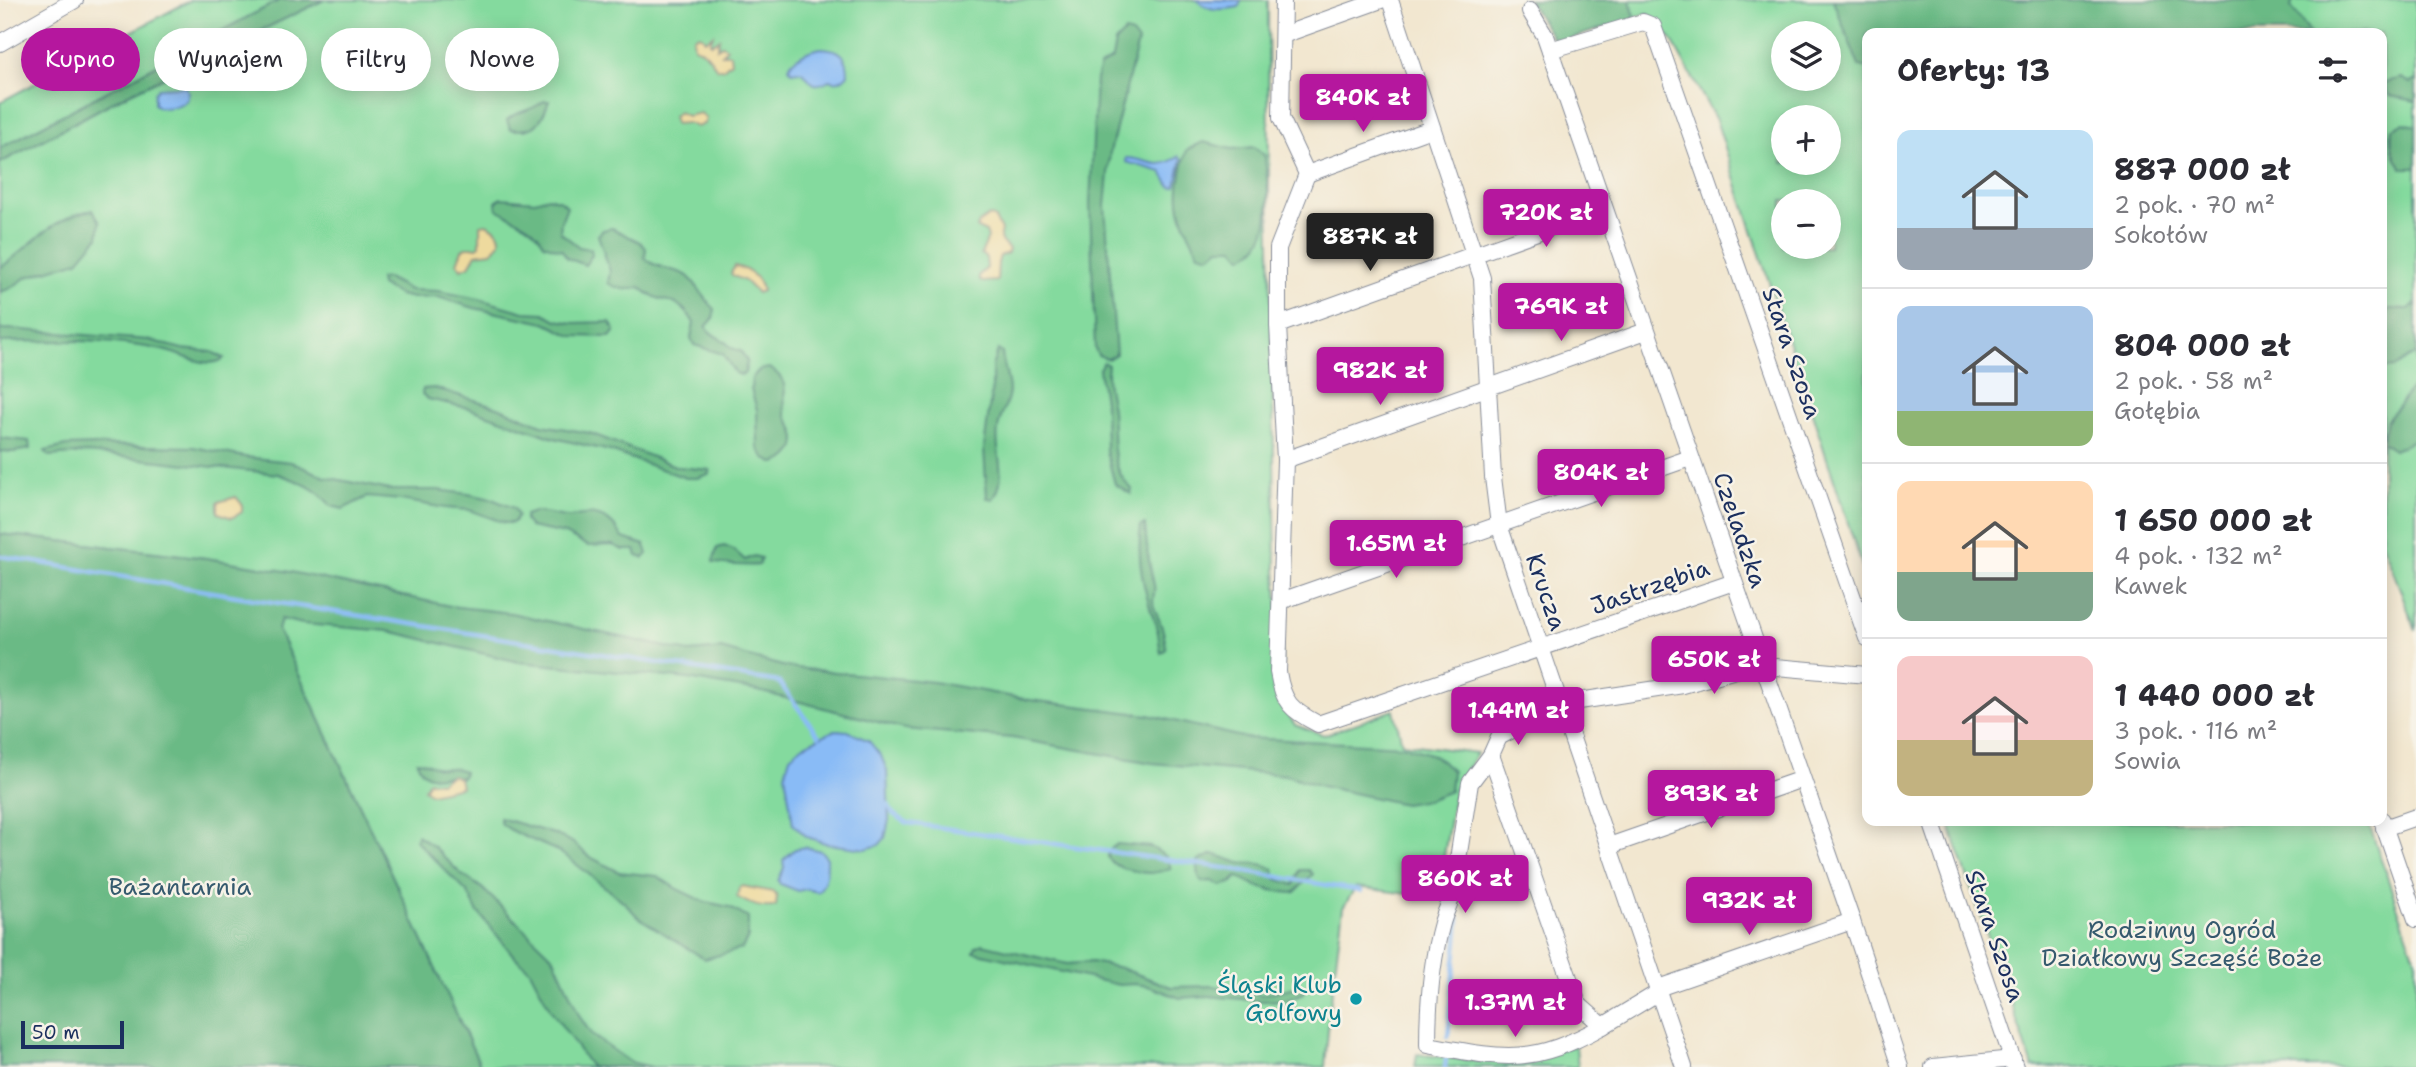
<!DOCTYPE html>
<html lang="pl">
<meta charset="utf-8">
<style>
:root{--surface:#fff;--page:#f2f2f3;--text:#2b2b33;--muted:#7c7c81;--line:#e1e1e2;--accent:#b5179e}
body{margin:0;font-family:"Shantell Sans",sans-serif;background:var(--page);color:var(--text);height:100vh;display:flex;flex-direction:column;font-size:26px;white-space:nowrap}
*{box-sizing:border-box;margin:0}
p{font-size:23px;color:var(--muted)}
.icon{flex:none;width:38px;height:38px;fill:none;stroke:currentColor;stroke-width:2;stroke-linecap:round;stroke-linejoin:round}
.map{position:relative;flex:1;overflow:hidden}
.panel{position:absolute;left:1862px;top:28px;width:525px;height:798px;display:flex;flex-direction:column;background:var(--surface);border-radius:14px;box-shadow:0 4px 18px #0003}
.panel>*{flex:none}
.banner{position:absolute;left:21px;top:28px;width:665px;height:63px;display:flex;gap:14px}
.controls{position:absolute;left:1771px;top:21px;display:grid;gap:14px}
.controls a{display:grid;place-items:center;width:70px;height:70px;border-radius:50%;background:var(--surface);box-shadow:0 4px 18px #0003;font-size:35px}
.scale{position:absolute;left:21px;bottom:18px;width:103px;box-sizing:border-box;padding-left:7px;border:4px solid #1b2f5e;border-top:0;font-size:19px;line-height:24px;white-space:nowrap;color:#1b2f5e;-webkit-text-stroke:5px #f7f3e8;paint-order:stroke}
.price{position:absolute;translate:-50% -60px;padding:0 16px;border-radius:7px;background:var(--accent);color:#fff;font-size:23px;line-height:46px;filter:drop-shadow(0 2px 4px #0008)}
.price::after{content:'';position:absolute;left:50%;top:42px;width:21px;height:16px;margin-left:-10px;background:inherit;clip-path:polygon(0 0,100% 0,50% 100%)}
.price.active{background:#222;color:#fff}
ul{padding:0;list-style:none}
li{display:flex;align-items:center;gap:21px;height:175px;padding:0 35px}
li+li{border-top:2px solid var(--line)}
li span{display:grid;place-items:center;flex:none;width:196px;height:140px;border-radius:14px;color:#555}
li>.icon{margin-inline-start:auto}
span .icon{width:84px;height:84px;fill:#fffc;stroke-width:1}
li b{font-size:30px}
h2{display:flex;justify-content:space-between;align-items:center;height:84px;padding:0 35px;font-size:30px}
.chip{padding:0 24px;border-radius:32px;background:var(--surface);box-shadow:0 4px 18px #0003;font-size:24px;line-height:63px}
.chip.active{background:var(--accent);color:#fff}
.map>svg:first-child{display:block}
.green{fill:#84da9e;stroke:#50847e;stroke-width:2;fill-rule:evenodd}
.forest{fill:#6bba85;stroke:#437472;stroke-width:2}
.sand{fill:#eeda9e;stroke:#84847e;stroke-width:2}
.water{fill:#89bbf6;stroke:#5275aa;stroke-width:2}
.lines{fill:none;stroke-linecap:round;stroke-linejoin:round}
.stream{stroke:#89bbf6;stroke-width:4.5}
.street-casing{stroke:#868b97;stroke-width:18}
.street{stroke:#fff;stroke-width:16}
.culture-dot{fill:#0f9aa8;stroke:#f7f3e8;stroke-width:2.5}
.labels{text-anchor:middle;stroke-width:5;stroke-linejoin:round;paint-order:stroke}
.street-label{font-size:24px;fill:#1b2f5e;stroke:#f7f3e8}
.park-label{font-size:24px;fill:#355a6e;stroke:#f7f3e8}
.culture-label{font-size:24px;fill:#0d838f;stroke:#f7f3e8;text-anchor:end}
</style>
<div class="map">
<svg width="2416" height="1067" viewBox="0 0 2416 1067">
<rect width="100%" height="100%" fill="#f7f3e8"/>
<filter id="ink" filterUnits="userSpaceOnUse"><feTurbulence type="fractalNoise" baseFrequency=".0143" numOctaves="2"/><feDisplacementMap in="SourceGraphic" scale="14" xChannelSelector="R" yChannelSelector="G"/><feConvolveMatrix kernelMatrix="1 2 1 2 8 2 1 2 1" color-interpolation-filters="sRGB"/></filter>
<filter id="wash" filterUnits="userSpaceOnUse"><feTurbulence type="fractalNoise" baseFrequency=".00686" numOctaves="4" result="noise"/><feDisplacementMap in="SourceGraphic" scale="28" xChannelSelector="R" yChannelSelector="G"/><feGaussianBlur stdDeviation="1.57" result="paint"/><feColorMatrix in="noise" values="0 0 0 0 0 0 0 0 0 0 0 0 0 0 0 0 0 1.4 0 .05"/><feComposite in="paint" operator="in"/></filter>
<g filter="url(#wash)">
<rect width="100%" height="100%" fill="#f2e7d0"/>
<g class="green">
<polygon points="191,0 280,0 0,148 0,102"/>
<polygon points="324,0 1268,0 1269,190 1276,569 1284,709 1295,725 1324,735 1394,710 1402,743 1477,753 1455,789 1437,898 1356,887 1343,908 1330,1007 1325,1067 481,1067 278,630 281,619 270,570 206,558 0,534 0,163 118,99"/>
<path d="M1528 0H2416V631L2382 542V33H1867V581L1716 120 1671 39 1648 13 1556 43ZM1783 33H1829V79H1783ZM1783 117H1829V163H1783ZM1783 201H1829V247H1783Z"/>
<polygon points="1948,821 2368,821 2416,961 2416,1067 2033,1067"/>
<polygon points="1576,1046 1578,1067 1415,1067 1417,1054 1481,1062"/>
</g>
<g class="forest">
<polygon points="280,0 324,0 118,99 0,163 0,148"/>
<polygon points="1528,0 1630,0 1635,18 1556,43"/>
<polygon points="1833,0 2293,0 2291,7 2311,33 1867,33 1867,68 1859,66"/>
<polygon points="1125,32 1132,34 1138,42 1110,152 1105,206 1116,354 1108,359 1098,355 1095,349 1090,203 1096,79 1100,66 1112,59 1115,42"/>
<polygon points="2401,78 2410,83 2416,80 2416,101 2390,96 2385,89 2385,82"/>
<path d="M544 101H549C541 124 535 133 510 129L507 120C519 109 529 113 544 101Z"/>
<path d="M2403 123 2416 126V168H2402C2393 155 2390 145 2392 129Z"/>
<path d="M1203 142 1232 149 1255 147 1265 156C1267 188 1279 242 1242 257L1234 248H1219L1210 256 1199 253C1176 211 1173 196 1187 150Z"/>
<path d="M548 197 561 201 567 206 561 222 560 232 579 247 591 249 592 255 585 265 567 258 562 250 544 244C534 225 515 219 497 209L496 202 501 198 535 201Z"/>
<path d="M93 210 100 222 98 237 78 261 27 277 9 289 0 292V268C31 246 53 216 93 210Z"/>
<path d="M612 228 640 242 646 248 645 258C656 269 673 268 686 275 694 279 706 302 715 309L713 319 706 327C711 337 725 338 731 348L741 351 747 361 745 373 741 375 735 373 723 354 694 345 691 338 694 323C676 291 660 308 640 287 627 291 620 290 608 283L610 271 598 235 603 230Z"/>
<polygon points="387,278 410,290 438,291 479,299 524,312 544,313 557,320 573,323 610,322 615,331 610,337 572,336 545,323 474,308 438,297 413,298 399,295 381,285 380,279"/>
<polygon points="2416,303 2416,353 2396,367 2384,368 2382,319 2389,309 2409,309"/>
<path d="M10 329 149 340 182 349 212 352 224 358C210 371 179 353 162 350 108 338 55 341 0 342V330Z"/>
<path d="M998 350 1002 353C1003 365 1009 380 1009 391 1008 405 999 416 998 429 994 453 1009 477 993 499L987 498 984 448 992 387V366Z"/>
<path d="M1103 362 1108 365C1105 381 1110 394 1112 410 1115 439 1108 467 1132 489L1131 494 1115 484 1106 451 1105 408 1099 369Z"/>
<path d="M769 368C792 381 782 391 785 411 786 419 792 424 794 431 801 448 788 461 773 463L764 457 758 448 757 410 751 389 752 378 759 370Z"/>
<polygon points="434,388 498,407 542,425 590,433 678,467 710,470 709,474 697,478 686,478 610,451 554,438 468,408 428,399 422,394 423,389"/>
<polygon points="2416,388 2416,439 2394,450 2382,442 2387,419 2397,408 2410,389"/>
<polygon points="0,438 29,441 30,449 14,452 0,451"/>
<path d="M95 445 193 447 245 457 291 462 325 477 390 490H438L468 494 492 499 514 508 518 516 513 523H505L469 510 445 508 401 500 367 497 343 509 331 506C317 488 299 481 278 474L87 453 49 456 45 451 66 446Z"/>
<path d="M534 512C546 512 556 516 567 517 572 518 578 515 583 515 602 512 614 522 623 538L645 545 648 554 644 558 637 556 635 550H623L613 545 588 546 565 534 530 527 525 521V515Z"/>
<path d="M1145 524C1146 546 1149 564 1154 585 1156 592 1151 600 1154 607 1161 625 1164 629 1166 649L1161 653C1159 644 1159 633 1156 625 1144 592 1136 560 1141 525Z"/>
<polygon points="0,534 206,558 291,572 450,606 511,613 689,652 721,649 786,667 934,682 1030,700 1149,715 1246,738 1404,746 1430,754 1442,761 1452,771 1450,791 1428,800 1404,804 1321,786 1286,775 1152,763 1012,738 905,729 758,691 688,679 519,662 389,631 303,624 281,619 278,630 481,1067 0,1067"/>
<path d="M724 546 734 550 745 560 754 556 761 558 759 565C754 566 718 565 713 562L717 548Z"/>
<path d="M417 761C426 761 431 766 440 768 449 769 456 766 464 772L462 778C445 771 425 787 417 761Z"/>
<polygon points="500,818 554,834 572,842 590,857 619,872 657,876 677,889 702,901 729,907 748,918 748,937 742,949 705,959 639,918 624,902 567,857 553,849 514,832 500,823"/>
<polygon points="417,835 433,846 461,874 482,888 554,958 580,1017 592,1035 630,1062 652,1067 591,1067 550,1009 530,970 513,955 477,911 468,893 420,845 416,840"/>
<path d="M1117 844 1151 847 1167 857 1171 869C1163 871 1156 873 1148 873 1133 872 1089 863 1117 844Z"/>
<path d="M1213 854C1222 856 1231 861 1240 863 1253 864 1262 862 1273 869L1276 879 1294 885 1300 870H1309L1313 874 1294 893C1288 893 1263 889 1259 887 1250 884 1246 879 1237 877L1231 883 1221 886 1212 881 1202 882 1199 877 1197 861Z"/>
<polygon points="982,944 1067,964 1092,962 1121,968 1171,987 1214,986 1261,995 1299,986 1305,987 1304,993 1286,1000 1264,1001 1207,996 1180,998 1148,986 1134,984 1119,985 974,952 976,947"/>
</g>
<g class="sand">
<path d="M696 35 702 36 705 40 713 35 710 42 712 43 719 39 717 48 722 45 727 48 722 54H730L731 62 723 69H717C709 57 707 51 694 47L693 38Z"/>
<polygon points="490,65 495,65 502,76 499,83 488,89 469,91 465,86 469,77 478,77"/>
<polygon points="679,112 687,116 701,113 706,119 704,124 697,127 687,123 675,124 673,116"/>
<path d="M989 216 994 217 1001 230C998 240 1002 243 1009 249L1008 253 1000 256 998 263 997 281 982 282 979 280V275L987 268 986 258 981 254 988 238 986 232 977 228 979 223Z"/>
<path d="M486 224C495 228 501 232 500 243L492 252 476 254 469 266 461 269 457 263 462 250 467 247H477L480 245V225Z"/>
<path d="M735 266C748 269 760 277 762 291L757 293 745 281 733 276 731 273Z"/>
<polygon points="236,497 242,504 242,512 232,518 218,513 218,502"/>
<polygon points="452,775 459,778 461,787 431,794 424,789 429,781 440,782"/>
<path d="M742 886 773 892 777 896 776 906C764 910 748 904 737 897L739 888Z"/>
</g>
<g class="water">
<path d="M1197 0H1241L1239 7C1222 10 1209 12 1197 0Z"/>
<path d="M822 48C840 49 848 55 848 74 842 81 838 83 829 80 804 95 813 66 792 72L789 68C791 58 811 49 822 48Z"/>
<path d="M176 87H185L188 91V99C180 106 163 112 154 104V93L158 88Z"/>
<path d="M1179 156 1182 159 1176 186 1173 187 1170 186 1162 172 1126 162V158C1149 159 1157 172 1179 156Z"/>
<polygon points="835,730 848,731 869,741 881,756 887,770 889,820 885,838 879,845 866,849 828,844 807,837 793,824 785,774 790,756 802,746"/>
<path d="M805 847 821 851 827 858C827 870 827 885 817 892L806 889 798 891 780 884 778 881 784 868 783 860 795 849Z"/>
</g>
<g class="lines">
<g class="stream">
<polyline points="0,556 260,600 779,682 819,736"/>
<polyline points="888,804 893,814 908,823 1239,870 1361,891"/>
<polyline points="1448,1036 1459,919"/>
<polyline points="1445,1067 1446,1059"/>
</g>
</g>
</g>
<g filter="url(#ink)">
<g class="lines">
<defs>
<g id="street">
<path d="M1283 0 1281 118 1307 174 1278 248V325L1285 460 1278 672C1283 703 1291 710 1318 724L1734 582"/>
<polyline points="1390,0 1482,278 1493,477 1499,525 1684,1067"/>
<polyline points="1530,11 1545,36 1852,921 1900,1067"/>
<polyline points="1283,35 1381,0"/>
<polyline points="0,43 75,0"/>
<polyline points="1550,50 1643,22 1653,26 1867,638"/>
<polyline points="1307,174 1431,129"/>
<polyline points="1278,325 1604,208"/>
<polyline points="1285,460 1646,331"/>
<polyline points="1281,601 1690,458"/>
<polyline points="1491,755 1578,1004 1603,1026 1659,992"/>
<polyline points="2382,820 2416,919"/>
<polyline points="1931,821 2015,1067"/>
<polyline points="2384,828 2416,817"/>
<polyline points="1609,846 1802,779"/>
<polyline points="1658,988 1852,921"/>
<path d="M1603 1026C1531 1066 1505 1059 1428 1045 1428 1004 1431 962 1442 923 1445 912 1451 902 1453 891L1470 783 1491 755 1499 737 1560 704 1683 685 1753 665 1867 675"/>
<polyline points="1933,1067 2013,1059"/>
</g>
</defs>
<use href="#street" class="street-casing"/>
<use href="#street" class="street"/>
</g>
</g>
<circle class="culture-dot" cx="1356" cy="999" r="7"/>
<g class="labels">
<g class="street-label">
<text transform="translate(1792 353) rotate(71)" y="8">Stara Szosa</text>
<text transform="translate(1740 530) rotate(71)" y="8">Czeladzka</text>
<text transform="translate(1650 587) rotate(-19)" y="8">Jastrzębia</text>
<text transform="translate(1546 592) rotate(71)" y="8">Krucza</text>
<text transform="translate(1995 936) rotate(71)" y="8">Stara Szosa</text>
</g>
<g class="park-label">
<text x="180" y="895">Bażantarnia</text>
<text x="2182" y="938">Rodzinny Ogród<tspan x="2182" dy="28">Działkowy Szczęść Boże</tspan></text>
</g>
<g class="culture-label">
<text x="1342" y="993">Śląski Klub<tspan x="1342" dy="28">Golfowy</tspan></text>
</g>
</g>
</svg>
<div class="controls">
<a><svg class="icon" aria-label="layers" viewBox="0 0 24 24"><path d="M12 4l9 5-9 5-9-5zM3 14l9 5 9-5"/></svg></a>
<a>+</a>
<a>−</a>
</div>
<div class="scale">50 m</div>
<b class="price" style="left:1363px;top:134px">840K zł</b>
<b class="price" style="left:1546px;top:249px">720K zł</b>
<b class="price active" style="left:1370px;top:273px">887K zł</b>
<b class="price" style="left:1561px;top:343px">769K zł</b>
<b class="price" style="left:1380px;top:407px">982K zł</b>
<b class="price" style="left:1601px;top:509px">804K zł</b>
<b class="price" style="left:1396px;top:580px">1.65M zł</b>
<b class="price" style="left:1714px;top:696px">650K zł</b>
<b class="price" style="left:1518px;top:747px">1.44M zł</b>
<b class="price" style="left:1711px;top:830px">893K zł</b>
<b class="price" style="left:1465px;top:915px">860K zł</b>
<b class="price" style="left:1749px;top:937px">932K zł</b>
<b class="price" style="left:1515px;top:1039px">1.37M zł</b>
<div class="banner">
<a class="chip active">Kupno</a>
<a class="chip">Wynajem</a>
<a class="chip">Filtry</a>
<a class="chip">Nowe</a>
</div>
<section class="panel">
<h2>Oferty: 13<svg class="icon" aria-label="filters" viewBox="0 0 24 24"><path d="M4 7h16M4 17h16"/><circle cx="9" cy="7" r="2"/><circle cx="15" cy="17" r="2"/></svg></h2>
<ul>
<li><span style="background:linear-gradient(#bfe0f5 70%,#9aa5b1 0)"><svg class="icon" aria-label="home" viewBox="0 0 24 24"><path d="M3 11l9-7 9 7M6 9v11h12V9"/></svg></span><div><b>887 000 zł</b><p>2 pok. · 70 m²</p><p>Sokołów</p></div></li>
<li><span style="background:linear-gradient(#a9c7e8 75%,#8fb573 0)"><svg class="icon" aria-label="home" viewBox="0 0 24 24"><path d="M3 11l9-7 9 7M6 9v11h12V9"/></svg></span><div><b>804 000 zł</b><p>2 pok. · 58 m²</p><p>Gołębia</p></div></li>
<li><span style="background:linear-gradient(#ffd9b3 65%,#7fa58c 0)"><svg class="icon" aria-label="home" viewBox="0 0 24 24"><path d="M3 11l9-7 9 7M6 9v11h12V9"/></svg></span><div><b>1 650 000 zł</b><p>4 pok. · 132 m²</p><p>Kawek</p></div></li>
<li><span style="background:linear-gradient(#f6c9c9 60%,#c2b280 0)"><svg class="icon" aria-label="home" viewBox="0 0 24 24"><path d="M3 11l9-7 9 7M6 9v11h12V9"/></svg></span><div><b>1 440 000 zł</b><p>3 pok. · 116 m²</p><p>Sowia</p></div></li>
</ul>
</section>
</div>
